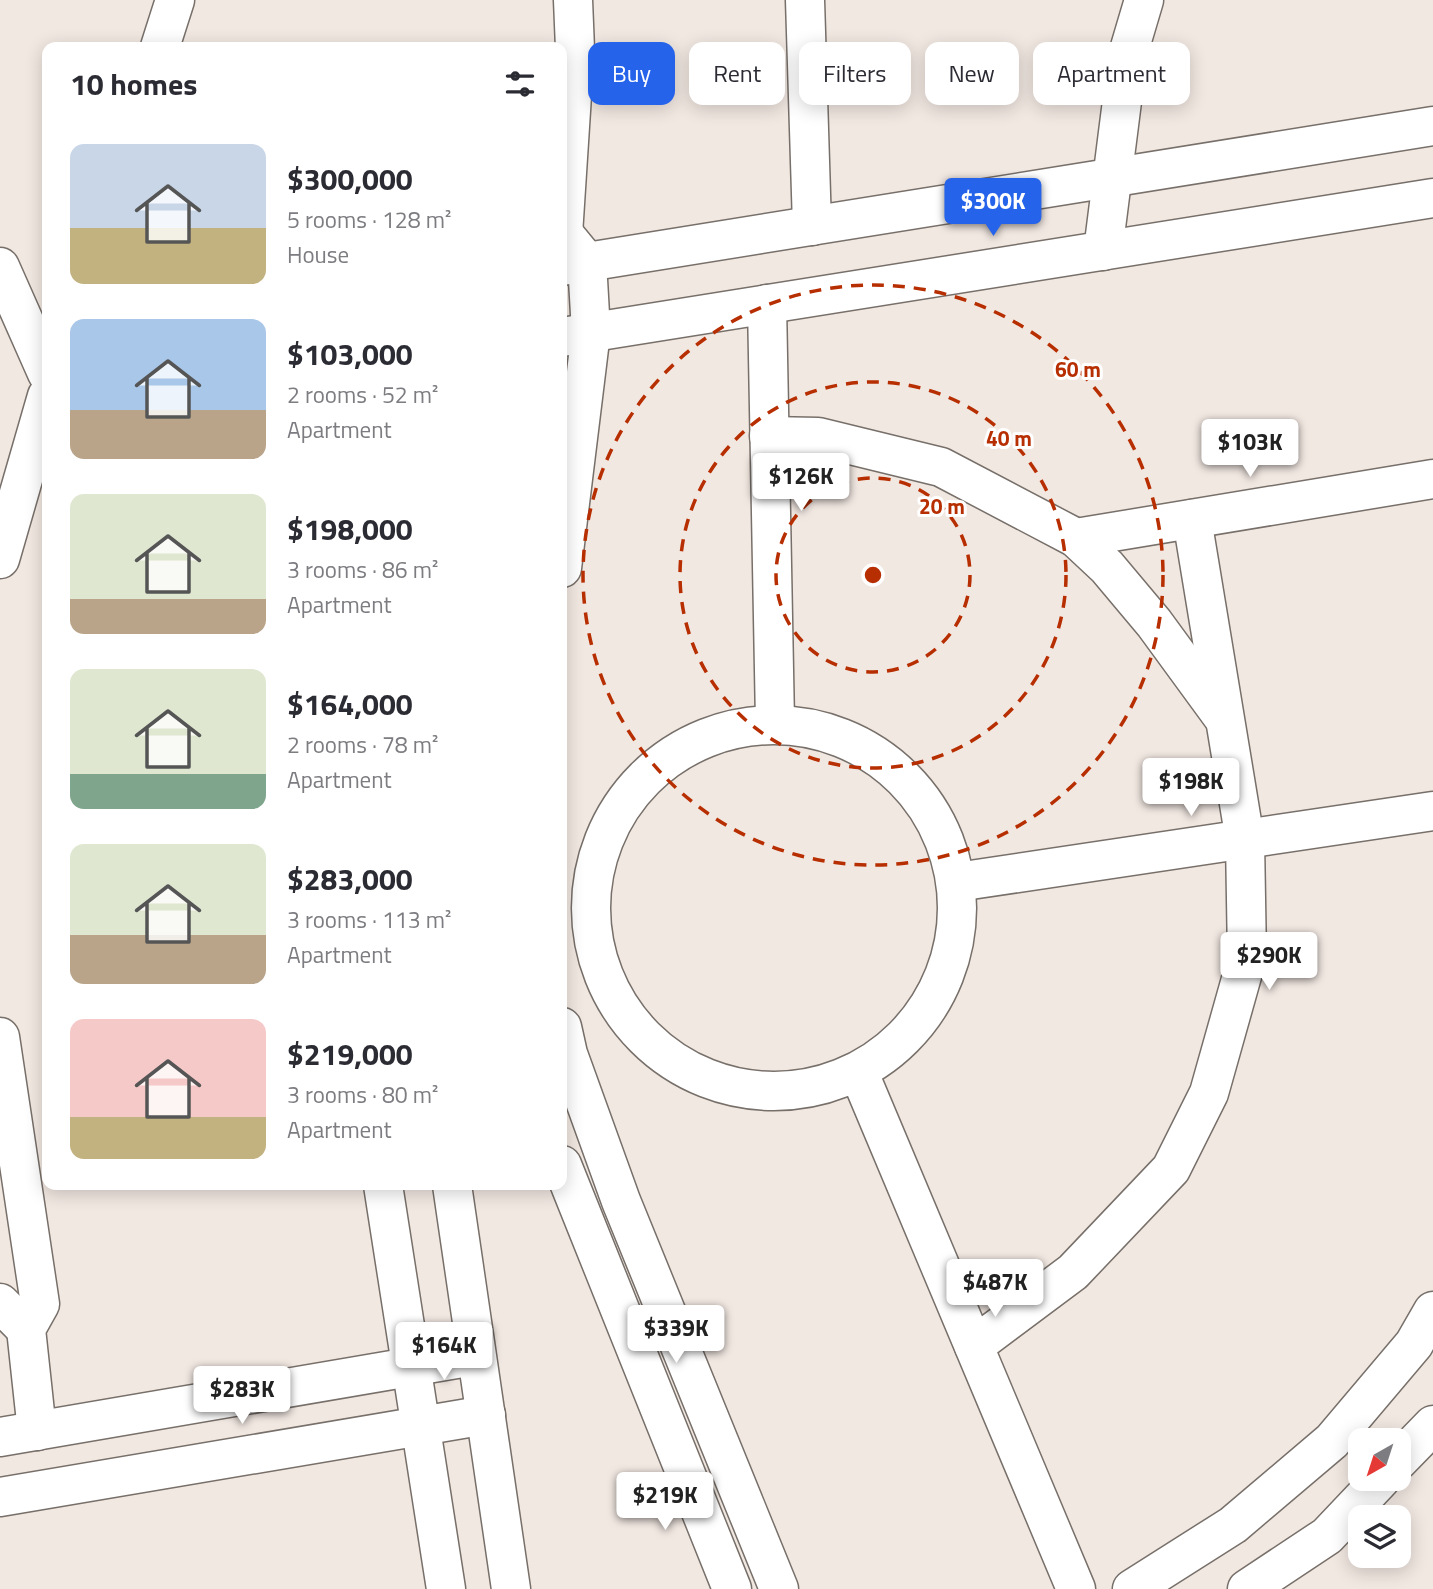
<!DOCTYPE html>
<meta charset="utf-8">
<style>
:root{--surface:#fff;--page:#f2f2f3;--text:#2b2b33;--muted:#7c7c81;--accent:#2563eb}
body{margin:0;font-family:"Titillium Web",sans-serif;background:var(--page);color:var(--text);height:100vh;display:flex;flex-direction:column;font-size:26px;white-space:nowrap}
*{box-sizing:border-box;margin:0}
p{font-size:23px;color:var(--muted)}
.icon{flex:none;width:38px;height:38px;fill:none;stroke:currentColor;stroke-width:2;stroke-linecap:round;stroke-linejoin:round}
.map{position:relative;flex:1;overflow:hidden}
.drawer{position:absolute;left:42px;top:42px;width:525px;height:1148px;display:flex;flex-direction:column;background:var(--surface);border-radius:14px;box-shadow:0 4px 18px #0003}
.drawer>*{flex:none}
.banner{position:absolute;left:588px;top:42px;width:665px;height:63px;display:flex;gap:14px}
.needle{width:46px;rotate:219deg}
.fabs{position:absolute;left:1348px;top:1428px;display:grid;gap:14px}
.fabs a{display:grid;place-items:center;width:63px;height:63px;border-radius:14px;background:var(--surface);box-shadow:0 4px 18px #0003;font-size:35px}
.price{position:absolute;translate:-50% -60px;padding:0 16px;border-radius:7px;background:#fff;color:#222;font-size:23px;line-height:46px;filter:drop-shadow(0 2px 4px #0008)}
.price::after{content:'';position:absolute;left:50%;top:42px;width:21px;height:16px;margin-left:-10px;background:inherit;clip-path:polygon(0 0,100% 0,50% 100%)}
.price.on{background:var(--accent);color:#fff}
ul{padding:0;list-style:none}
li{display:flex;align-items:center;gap:21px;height:175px;padding:0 28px}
li span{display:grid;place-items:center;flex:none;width:196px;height:140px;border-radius:14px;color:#555}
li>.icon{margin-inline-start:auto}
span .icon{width:84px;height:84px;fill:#fffc;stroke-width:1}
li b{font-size:30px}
h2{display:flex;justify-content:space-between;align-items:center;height:84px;padding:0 28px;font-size:30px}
.pill{padding:0 24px;border-radius:14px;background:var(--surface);box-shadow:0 4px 18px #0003;font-size:24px;line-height:63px}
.pill.on{background:var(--accent);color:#fff}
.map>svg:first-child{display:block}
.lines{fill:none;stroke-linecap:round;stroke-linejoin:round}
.minor-casing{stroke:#776f69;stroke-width:41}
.minor{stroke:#fff;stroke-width:38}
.ring{fill:none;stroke:#b72e00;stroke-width:3.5;stroke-dasharray:12 9}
.centre{fill:#b72e00;stroke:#fff;stroke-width:3.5}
.ring-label{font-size:21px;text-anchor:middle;font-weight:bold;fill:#b72e00;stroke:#fff;stroke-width:6;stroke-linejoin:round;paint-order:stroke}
</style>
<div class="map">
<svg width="1433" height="1589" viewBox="0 0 1433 1589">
<rect width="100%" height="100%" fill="#f2e8e2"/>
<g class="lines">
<defs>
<g id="minor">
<polyline points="805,0 812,226"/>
<polyline points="160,47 175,0"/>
<polyline points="562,250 575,49 573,0"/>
<polyline points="1103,251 1128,54 1144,0"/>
<polyline points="562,266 1433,126"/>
<polyline points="0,267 47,373"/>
<polyline points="767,304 775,722"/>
<polyline points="562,337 1433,198"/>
<polyline points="769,436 818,437 941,467 1076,538 1107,567 1154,623 1222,716"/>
<polyline points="1076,538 1433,479"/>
<polyline points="0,559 47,396"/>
<polyline points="562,568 591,332 587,262 564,234"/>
<circle cx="774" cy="908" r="183"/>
<polyline points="957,882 1433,811"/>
<polyline points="562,1027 568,1054 621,1201 779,1589"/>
<polyline points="0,1037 40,1304 26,1329 37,1431"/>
<polyline points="859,1073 1076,1589"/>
<polyline points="562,1165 732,1589"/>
<polyline points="383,1185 446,1589"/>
<polyline points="452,1185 511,1589"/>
<polyline points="0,1303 26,1329"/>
<polyline points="974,1346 1073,1272 1171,1169 1209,1093 1247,958 1245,840 1192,519"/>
<polyline points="0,1437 474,1356"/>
<polyline points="1398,1461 1433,1425"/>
<polyline points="0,1497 486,1415"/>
<polyline points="1132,1589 1233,1525 1332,1441 1414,1344 1433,1311"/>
<polyline points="1247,1589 1327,1536 1381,1479"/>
</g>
</defs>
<use href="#minor" class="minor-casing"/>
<use href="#minor" class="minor"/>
</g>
<g class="ring">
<circle cx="873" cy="575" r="97"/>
<circle cx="873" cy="575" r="193"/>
<circle cx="873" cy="575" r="290"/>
</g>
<circle cx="873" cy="575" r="10" class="centre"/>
<g class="ring-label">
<text x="1078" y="377">60 m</text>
<text x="1009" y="446">40 m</text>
<text x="942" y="514">20 m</text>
</g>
</svg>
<div class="fabs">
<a><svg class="needle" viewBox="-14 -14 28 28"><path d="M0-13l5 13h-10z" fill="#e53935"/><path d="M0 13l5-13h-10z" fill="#7c7c81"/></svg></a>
<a><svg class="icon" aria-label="layers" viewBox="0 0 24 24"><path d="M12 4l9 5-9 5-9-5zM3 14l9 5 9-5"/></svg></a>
</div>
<b class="price on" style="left:993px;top:238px">$300K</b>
<b class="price" style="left:1250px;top:479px">$103K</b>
<b class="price" style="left:801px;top:513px">$126K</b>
<b class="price" style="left:1191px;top:818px">$198K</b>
<b class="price" style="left:1269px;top:992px">$290K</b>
<b class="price" style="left:995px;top:1319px">$487K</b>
<b class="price" style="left:676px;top:1365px">$339K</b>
<b class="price" style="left:444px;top:1382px">$164K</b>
<b class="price" style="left:242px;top:1426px">$283K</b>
<b class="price" style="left:665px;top:1532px">$219K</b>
<div class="banner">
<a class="pill on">Buy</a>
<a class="pill">Rent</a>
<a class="pill">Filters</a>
<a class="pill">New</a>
<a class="pill">Apartment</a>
</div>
<section class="drawer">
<h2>10 homes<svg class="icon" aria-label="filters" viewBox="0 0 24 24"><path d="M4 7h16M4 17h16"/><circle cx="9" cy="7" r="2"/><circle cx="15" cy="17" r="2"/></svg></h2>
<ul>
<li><span style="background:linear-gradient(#c9d6e8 60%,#c2b280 0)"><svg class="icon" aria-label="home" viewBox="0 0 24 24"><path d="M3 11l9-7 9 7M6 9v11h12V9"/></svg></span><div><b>$300,000</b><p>5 rooms · 128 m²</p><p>House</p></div></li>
<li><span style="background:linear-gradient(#a9c7e8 65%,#b9a48a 0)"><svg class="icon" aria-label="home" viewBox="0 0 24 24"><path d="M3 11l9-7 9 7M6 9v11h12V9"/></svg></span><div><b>$103,000</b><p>2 rooms · 52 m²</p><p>Apartment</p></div></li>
<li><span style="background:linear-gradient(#dfe7d0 75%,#b9a48a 0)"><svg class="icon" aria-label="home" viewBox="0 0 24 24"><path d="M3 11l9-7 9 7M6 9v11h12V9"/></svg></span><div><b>$198,000</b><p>3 rooms · 86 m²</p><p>Apartment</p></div></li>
<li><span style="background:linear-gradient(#dfe7d0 75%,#7fa58c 0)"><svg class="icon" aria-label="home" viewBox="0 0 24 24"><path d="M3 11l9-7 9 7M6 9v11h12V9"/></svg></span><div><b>$164,000</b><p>2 rooms · 78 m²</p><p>Apartment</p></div></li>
<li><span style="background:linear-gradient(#dfe7d0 65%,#b9a48a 0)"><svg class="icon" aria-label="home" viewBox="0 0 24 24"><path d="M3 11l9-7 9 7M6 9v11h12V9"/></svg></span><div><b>$283,000</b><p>3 rooms · 113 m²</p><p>Apartment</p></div></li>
<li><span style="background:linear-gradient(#f6c9c9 70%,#c2b280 0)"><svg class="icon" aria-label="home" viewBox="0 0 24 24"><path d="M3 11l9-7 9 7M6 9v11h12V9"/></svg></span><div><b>$219,000</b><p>3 rooms · 80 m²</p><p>Apartment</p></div></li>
</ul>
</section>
</div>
